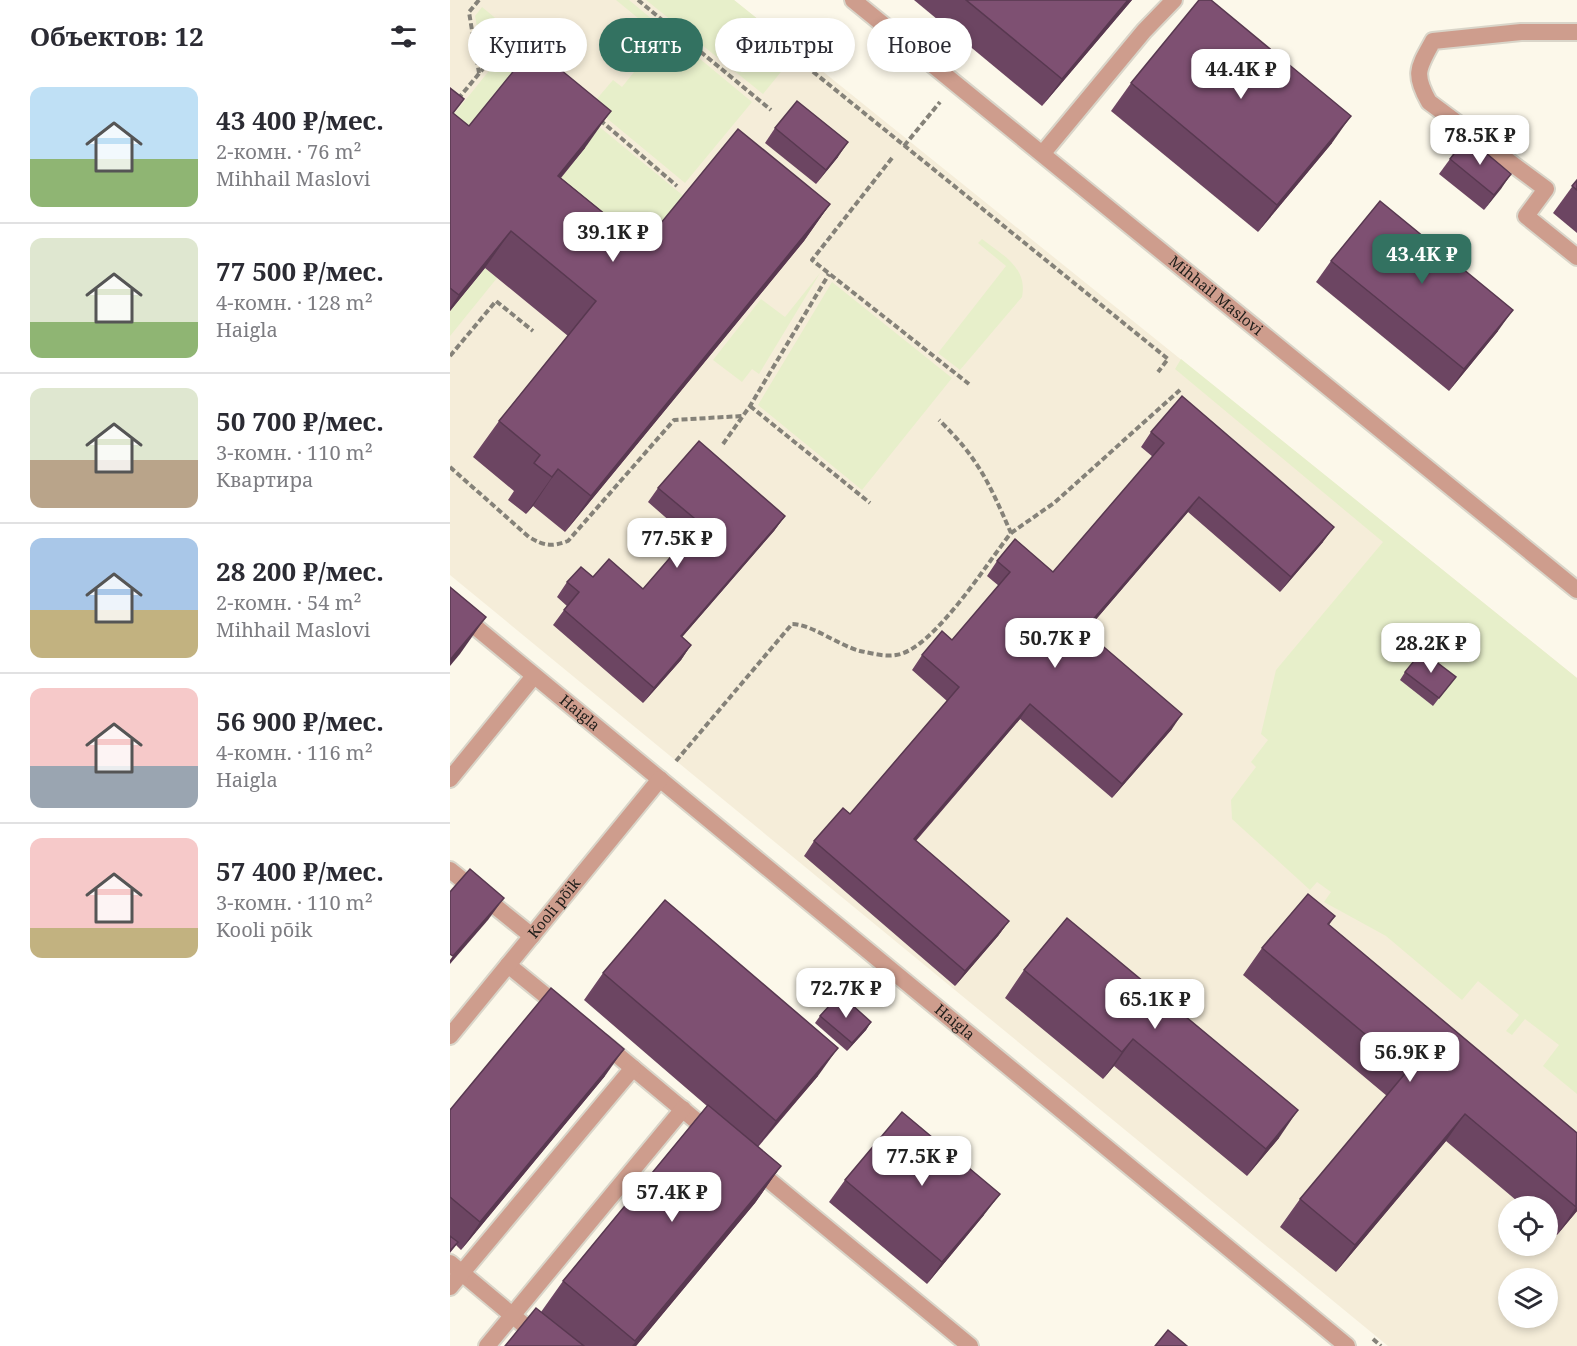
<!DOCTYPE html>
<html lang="ru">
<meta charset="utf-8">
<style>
:root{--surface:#fff;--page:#f2f2f3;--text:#2b2b33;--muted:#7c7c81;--line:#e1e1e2;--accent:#337261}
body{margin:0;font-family:"Noto Serif",serif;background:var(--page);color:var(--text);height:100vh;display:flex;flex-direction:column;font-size:22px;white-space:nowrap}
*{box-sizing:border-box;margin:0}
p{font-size:20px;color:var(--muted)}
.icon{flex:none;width:33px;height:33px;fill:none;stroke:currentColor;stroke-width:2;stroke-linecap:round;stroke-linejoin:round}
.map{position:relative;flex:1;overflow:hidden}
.panel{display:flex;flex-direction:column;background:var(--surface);width:450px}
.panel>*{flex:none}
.top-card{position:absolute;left:18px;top:18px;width:570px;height:54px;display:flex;gap:12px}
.controls{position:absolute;left:1048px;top:1196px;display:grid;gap:12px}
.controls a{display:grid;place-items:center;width:60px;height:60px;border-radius:50%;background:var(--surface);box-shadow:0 3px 9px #0003;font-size:30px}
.price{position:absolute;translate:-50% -51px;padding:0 14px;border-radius:12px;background:#fff;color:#222;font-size:20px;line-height:39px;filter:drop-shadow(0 2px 3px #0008)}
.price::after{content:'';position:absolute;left:50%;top:36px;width:18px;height:14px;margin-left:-9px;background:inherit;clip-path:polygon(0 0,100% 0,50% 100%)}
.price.active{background:var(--accent);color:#fff}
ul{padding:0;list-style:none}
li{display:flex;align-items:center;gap:18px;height:150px;padding:0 30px}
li+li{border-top:2px solid var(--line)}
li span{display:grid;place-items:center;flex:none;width:168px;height:120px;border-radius:12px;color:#555}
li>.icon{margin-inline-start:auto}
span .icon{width:72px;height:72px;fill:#fffc;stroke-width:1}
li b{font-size:26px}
h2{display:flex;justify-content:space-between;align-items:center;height:72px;padding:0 30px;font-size:26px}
.pill{padding:0 21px;border-radius:27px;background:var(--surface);box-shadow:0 3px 9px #0003;font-size:21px;line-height:54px}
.pill.active{background:var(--accent);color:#fff}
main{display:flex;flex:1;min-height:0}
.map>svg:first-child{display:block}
.built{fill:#f5edd9;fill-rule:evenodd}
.green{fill:#e7efca}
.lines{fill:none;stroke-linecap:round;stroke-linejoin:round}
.service-casing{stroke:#d9d5c9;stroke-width:20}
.minor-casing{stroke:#d9d5c9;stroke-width:20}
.path{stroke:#858279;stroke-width:4;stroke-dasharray:6 3;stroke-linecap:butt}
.service{stroke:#ce9d8d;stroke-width:16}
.minor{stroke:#ce9d8d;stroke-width:16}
.wall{fill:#6c4562}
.shaded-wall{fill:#583850}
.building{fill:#7e5072;stroke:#583850;stroke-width:1.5}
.labels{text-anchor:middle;stroke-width:6;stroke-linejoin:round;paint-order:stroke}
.street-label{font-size:15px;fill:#201e1a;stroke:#fff}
</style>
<main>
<section class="panel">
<h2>Объектов: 12<svg class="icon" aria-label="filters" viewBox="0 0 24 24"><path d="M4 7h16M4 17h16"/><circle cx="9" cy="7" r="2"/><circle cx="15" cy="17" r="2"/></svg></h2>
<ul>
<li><span style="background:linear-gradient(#bfe0f5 60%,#8fb573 0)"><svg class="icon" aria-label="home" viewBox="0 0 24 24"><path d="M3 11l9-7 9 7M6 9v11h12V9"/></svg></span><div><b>43 400 ₽/мес.</b><p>2-комн. · 76 m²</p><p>Mihhail Maslovi</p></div></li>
<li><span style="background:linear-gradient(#dfe7d0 70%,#8fb573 0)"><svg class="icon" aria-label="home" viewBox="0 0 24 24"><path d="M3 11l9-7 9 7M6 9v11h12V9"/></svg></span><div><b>77 500 ₽/мес.</b><p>4-комн. · 128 m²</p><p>Haigla</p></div></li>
<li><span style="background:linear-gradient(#dfe7d0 60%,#b9a48a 0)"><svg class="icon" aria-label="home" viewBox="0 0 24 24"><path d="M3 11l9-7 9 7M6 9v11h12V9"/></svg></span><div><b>50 700 ₽/мес.</b><p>3-комн. · 110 m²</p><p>Квартира</p></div></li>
<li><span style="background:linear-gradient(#a9c7e8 60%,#c2b280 0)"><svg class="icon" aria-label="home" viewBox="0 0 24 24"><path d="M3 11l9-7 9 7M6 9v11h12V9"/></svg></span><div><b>28 200 ₽/мес.</b><p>2-комн. · 54 m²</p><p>Mihhail Maslovi</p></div></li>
<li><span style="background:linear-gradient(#f6c9c9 65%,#9aa5b1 0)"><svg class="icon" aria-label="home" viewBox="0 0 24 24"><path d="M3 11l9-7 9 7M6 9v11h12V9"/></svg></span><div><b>56 900 ₽/мес.</b><p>4-комн. · 116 m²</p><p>Haigla</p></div></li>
<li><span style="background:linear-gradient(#f6c9c9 75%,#c2b280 0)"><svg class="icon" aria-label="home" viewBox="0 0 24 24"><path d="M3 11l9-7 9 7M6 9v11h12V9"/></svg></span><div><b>57 400 ₽/мес.</b><p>3-комн. · 110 m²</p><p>Kooli põik</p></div></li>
</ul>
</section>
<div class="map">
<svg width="1127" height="1346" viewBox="0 0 1127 1346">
<rect width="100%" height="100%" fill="#fcf8ea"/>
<path class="built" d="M0 0H284L1127 678V1346H938L0 575ZM1059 1206H1098V1245H1059ZM1059 1278H1098V1317H1059Z"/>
<g class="green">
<polygon points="166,0 179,0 302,102 235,183 55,34 33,59 25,16 32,7 145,101 163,80 172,87 192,62 185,56 205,32"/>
<polygon points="196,0 284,0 348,51 313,94"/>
<polygon points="56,50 236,198 167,282 0,154 0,119"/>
<path d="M532 239C552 255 578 267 572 297L510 370 488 353 556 266 528 243Z"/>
<polygon points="35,268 47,278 0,336 0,311"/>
<polygon points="370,273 309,374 302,369 292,382 263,360 311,299 335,317"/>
<polygon points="382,282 502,378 412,490 308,405"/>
<polygon points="731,359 1127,678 1127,1094 1093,1066 1109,1045 1075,1019 1062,1035 1056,1031 1069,1015 1028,981 1012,1000 936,936 874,902 881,892 867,882 860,890 782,819 781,800 806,767 801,762 818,740 811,734 826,670 933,542 725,369"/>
</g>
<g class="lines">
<defs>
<g id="service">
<path d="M1127 32H1071L983 41C968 68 963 74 979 102L1096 189 1076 216 1127 257"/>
<polyline points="593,153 694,31 724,0"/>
<polyline points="0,779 84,676"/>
<polyline points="0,870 82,936"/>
<polyline points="58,965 112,1009"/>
<polyline points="153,1043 262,1134"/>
<polyline points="303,1167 520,1346"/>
<polyline points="0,1263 99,1346"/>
<polyline points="0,1287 183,1068"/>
<polyline points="37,1346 233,1109"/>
</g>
<g id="minor">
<path id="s1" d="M403 0 1127 590"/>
<path id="s2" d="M0 606 897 1346"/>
<path id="s3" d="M0 1036 210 779"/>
</g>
</defs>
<use href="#service" class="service-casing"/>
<use href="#minor" class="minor-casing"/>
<g class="path">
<polyline points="29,0 19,12 29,73"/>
<polyline points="188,0 321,110"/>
<polyline points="356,66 718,359 708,372"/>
<polyline points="8,99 56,41 78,60"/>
<polyline points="150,120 227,186"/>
<polyline points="454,146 490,102"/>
<polyline points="442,158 362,260 519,384"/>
<polyline points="0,356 46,301 83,331"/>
<polyline points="300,406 420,503"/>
<polyline points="273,444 300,406 379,274"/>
<path d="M0 467 79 537C94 546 102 547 118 541L224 420 292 416"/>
<polyline points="561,533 604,503 730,390"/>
<path d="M226 761 342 624C361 624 388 645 410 651 421 653 434 657 446 655 483 650 537 563 561 533 539 483 529 459 489 420"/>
<polyline points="923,1339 931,1346"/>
</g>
<use href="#service" class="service"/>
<use href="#minor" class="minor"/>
</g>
<g class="wall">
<polygon points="464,0 682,0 592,106"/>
<polygon points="681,83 882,143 808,232 661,111"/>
<polygon points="0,88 4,114 19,126 135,148 111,178 193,245 380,204 354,241 115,532 83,506 76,514 58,500 64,491 23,457 49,421 118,336 35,268 0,311"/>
<polygon points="325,128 388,157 366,184 315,143"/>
<polygon points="1000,159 1061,174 1034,210 989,174"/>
<polygon points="1127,180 1127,233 1103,213"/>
<polygon points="881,261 1048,331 999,391 866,282"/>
<polygon points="701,432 873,542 830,592 738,512 636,631 722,729 662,798 570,719 466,841 559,921 548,936 505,986 354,856 364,841 400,814 497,701 462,670 472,655 502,640 549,586 537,576 547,561 603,572 703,457 691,447"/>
<polygon points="208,488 335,516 324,531 232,637 241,645 231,660 193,703 103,625 117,606 107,597 117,582 143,577 193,589 238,537 198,502"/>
<polygon points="955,672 1000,684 983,706 950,680"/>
<polygon points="885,916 879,925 1127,1133 1127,1211 1107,1235 1098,1227 1098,1206 1073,1206 996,1141 886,1272 830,1227 850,1199 937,1096 793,975 812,948"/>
<polygon points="617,918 829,1138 797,1176 664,1066 653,1079 555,998 574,970"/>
<polygon points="153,973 368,1076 308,1147 331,1166 305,1203 186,1346 55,1346 91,1312 113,1281 257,1106 134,1000"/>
<polygon points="370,1016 421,1022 416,1030 397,1051 365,1023"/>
<polygon points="155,1076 11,1250 6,1245 0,1253 0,1110"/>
<polygon points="395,1180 534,1215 477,1284 379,1202"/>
</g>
<g class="shaded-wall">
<polygon points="678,0 682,0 592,106 612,79"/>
<polygon points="161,111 135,148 82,212 108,176"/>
<polygon points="901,116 882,143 808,232 827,205"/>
<polygon points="398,142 388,157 366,184 376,170"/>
<polygon points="1061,174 1051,189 1034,210 1044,195"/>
<polygon points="380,204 354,241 115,532 141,496"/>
<polygon points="61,231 35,268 0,311 0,308 9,295"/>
<polygon points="1063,310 1048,331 999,391 1014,369"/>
<polygon points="108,469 83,506 76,514 102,477"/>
<polygon points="749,497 738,512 624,645 634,630"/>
<polygon points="335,516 324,531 220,651 231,636"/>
<polygon points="884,527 873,542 830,592 841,577"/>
<polygon points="36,617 10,654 0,666 0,660"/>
<polygon points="241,645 231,660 193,703 204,688"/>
<polygon points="580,704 570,719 454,854 464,839"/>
<polygon points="732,714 722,729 662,798 672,784"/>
<polygon points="54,898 38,920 0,964 0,960 3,956"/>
<polygon points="559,921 548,936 505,986 515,971"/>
<polygon points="421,1022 416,1030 397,1051 402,1043"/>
<polygon points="683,1039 664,1066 653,1079 672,1052"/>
<polygon points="388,1048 368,1076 306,1148 326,1121"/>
<polygon points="174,1049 155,1076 11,1250 30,1222"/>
<polygon points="848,1110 829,1138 797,1176 816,1149"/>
<polygon points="1015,1114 996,1141 886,1272 905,1245"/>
<polygon points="331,1166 305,1203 186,1346 182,1346"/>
<polygon points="550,1194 534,1215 477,1284 492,1262"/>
<polygon points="1126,1207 1127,1207 1127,1211 1107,1235"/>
</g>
<g class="building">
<polygon points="516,0 678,0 612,79"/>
<polygon points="749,0 761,0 901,116 827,205 681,83"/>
<polygon points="83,47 161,111 108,176 193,245 288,129 380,204 141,496 108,469 102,477 84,463 90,455 49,421 146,301 61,231 9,295 0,288 0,88 14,99 3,113 19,126"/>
<polygon points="347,101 398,142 376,170 325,128"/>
<polygon points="1017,137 1061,174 1044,195 1000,159"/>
<polygon points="1127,180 1127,190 1122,186"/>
<polygon points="930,201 1063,310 1014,369 881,261"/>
<polygon points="732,396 884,527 841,577 749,497 634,630 732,714 672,784 580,704 464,839 559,921 515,971 364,841 393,808 400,814 509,687 472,655 492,631 502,640 560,572 547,561 565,539 603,572 714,443 701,432"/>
<polygon points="249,441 335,516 231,636 241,645 204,688 114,610 129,592 117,582 131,567 143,577 159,559 193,589 250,523 208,488"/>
<polygon points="0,587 36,617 0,660"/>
<polygon points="972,651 1006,677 989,698 955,672"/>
<polygon points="20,869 54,898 3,956 0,954 0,892"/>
<polygon points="858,894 885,916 878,924 1127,1133 1126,1207 1015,1114 905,1245 850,1199 958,1070 812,948"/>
<polygon points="215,900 388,1048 326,1121 153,973"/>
<polygon points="617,918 848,1110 816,1149 683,1039 672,1052 574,970"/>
<polygon points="101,988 174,1049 30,1222 0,1197 0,1110"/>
<polygon points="390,994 421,1022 402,1043 370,1016"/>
<polygon points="258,1105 331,1166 185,1341 113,1281"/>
<polygon points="452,1112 550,1194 492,1262 395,1180"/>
<polygon points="0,1236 8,1242 0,1251"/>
<polygon points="86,1308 134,1346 55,1346"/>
<polygon points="718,1330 737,1346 705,1346"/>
</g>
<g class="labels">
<g class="street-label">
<text dy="5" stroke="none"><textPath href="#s1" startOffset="468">Mihhail Maslovi</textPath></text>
<text dy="5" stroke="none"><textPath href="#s2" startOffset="168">Haigla</textPath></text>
<text dy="5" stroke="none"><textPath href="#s3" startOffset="165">Kooli põik</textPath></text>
<text dy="5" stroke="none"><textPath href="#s2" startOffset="654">Haigla</textPath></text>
</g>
</g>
</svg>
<div class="controls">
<a><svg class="icon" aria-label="locate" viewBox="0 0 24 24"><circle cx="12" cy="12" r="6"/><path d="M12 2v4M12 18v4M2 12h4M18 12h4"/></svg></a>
<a><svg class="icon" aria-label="layers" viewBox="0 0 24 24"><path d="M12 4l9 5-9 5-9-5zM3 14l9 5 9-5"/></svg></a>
</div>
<b class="price" style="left:791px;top:100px">44.4K ₽</b>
<b class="price" style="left:1030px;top:166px">78.5K ₽</b>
<b class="price" style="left:163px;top:263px">39.1K ₽</b>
<b class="price active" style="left:972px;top:285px">43.4K ₽</b>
<b class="price" style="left:227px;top:569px">77.5K ₽</b>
<b class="price" style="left:605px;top:669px">50.7K ₽</b>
<b class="price" style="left:981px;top:674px">28.2K ₽</b>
<b class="price" style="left:396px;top:1019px">72.7K ₽</b>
<b class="price" style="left:705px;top:1030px">65.1K ₽</b>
<b class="price" style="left:960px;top:1083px">56.9K ₽</b>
<b class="price" style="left:472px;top:1187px">77.5K ₽</b>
<b class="price" style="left:222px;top:1223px">57.4K ₽</b>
<div class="top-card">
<a class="pill">Купить</a>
<a class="pill active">Снять</a>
<a class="pill">Фильтры</a>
<a class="pill">Новое</a>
</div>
</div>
</main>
